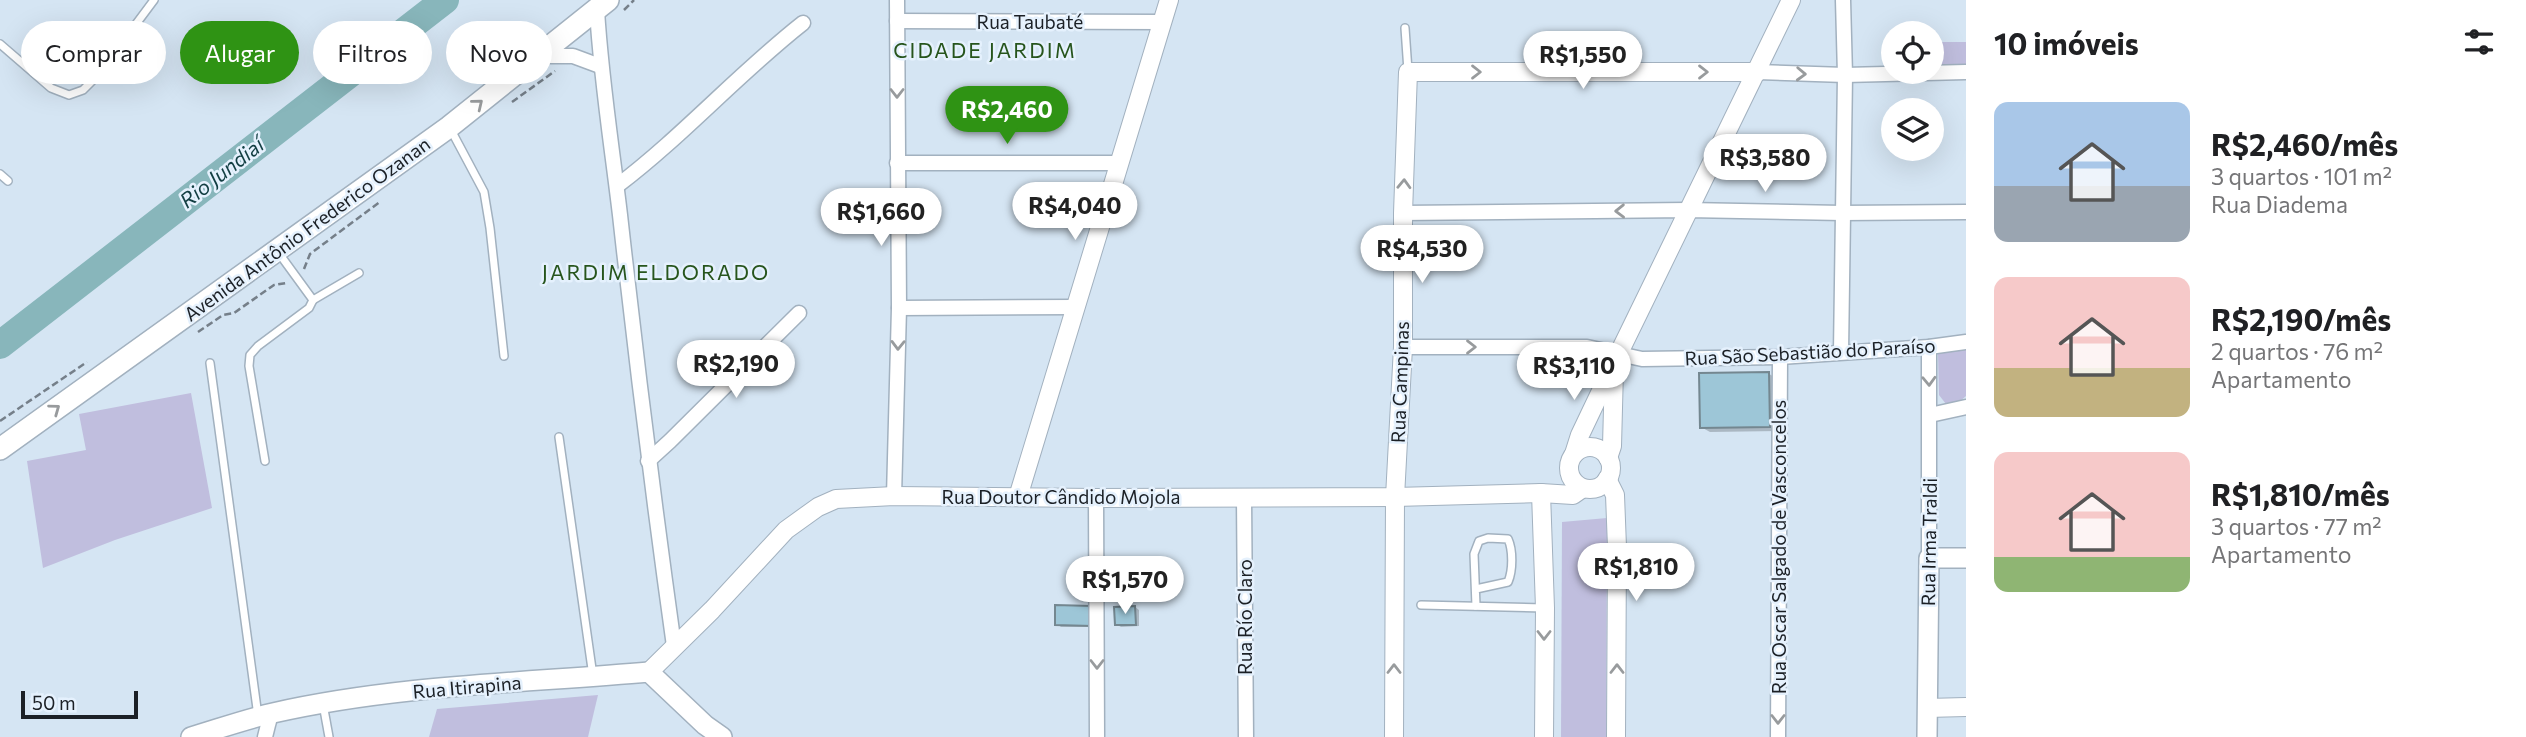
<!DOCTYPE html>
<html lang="pt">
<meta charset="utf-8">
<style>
:root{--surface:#fff;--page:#f2f2f2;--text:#202124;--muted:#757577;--accent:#2f9314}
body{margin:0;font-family:Commissioner,sans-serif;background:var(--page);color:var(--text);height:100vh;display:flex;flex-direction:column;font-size:26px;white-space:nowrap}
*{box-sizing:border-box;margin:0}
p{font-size:23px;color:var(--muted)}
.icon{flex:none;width:38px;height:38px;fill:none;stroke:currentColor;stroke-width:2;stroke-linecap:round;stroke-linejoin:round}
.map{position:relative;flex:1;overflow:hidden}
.drawer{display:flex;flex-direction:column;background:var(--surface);width:560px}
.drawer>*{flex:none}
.top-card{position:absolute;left:21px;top:21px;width:665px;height:63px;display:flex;gap:14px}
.buttons{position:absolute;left:1881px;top:21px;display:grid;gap:14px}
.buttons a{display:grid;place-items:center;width:63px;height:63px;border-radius:50%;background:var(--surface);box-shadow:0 7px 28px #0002;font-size:35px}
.scale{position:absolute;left:21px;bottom:18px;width:117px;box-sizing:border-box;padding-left:7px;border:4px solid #1b2026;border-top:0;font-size:19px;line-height:24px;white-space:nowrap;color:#1b2026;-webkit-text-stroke:5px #e5f1fd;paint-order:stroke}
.price{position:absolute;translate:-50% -60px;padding:0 16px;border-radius:24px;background:#fff;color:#222;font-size:23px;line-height:46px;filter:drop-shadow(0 2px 4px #0008)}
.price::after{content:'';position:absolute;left:50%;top:42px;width:21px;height:16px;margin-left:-10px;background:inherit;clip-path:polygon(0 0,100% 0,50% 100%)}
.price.selected{background:var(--accent);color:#fff}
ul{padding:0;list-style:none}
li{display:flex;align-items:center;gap:21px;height:175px;padding:0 28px}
li span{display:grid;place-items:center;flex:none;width:196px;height:140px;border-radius:14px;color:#555}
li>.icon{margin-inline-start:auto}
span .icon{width:84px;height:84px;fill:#fffc;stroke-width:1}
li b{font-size:30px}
h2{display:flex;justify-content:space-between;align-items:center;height:84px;padding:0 28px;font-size:30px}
.chip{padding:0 24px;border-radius:32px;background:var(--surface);box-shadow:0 7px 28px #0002;font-size:24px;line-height:63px}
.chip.selected{background:var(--accent);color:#fff}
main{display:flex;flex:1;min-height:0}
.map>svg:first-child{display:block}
.green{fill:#c0bede}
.shadow{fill:#0003}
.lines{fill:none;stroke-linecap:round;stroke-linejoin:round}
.river{stroke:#88b6bb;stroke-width:28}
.building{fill:#9dc6d7;stroke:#748790;stroke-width:2}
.service-casing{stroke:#a2b1bf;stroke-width:10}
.minor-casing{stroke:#a2b1bf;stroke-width:17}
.tertiary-casing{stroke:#a2b1bf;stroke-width:20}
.secondary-casing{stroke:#a2b1bf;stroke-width:22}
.primary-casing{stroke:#a2b1bf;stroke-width:24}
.path{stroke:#757f89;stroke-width:2.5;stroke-dasharray:7 3.5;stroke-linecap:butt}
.service{stroke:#fff;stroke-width:7}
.minor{stroke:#fff;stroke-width:14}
.tertiary{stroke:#fff;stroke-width:18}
.secondary{stroke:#fff;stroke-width:19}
.primary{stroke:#fff;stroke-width:21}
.oneway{stroke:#989b9d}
.labels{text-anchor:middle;stroke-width:5;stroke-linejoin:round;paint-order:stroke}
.street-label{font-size:19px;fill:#1b2026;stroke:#e5f1fd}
.neighbourhood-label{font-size:21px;letter-spacing:2px;fill:#27551d;stroke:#e5f1fd}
.water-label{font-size:21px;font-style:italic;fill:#123e42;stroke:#e5f1fd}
</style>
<main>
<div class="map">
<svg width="1966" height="737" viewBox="0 0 1966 737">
<rect width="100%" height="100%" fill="#d5e5f3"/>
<g class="green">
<polygon points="1932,42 1966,42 1966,66 1932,67"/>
<polygon points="1947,346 1958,346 1966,350 1966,396 1958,403 1946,404 1939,395 1938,354"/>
<polygon points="191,393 212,508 115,540 43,568 27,461 86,450 79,414"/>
<polygon points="1607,518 1606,737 1561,737 1562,522"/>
<polygon points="598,695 588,737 429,737 437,709"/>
</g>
<g class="shadow">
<polygon points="1769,374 1778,379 1779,431 1710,432 1701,427"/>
<polygon points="1135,607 1139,610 1139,626 1121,627 1116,624"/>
<polygon points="1096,610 1096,627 1061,627 1057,624"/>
</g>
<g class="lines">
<polyline class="river" points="0,345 445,0"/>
</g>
<g class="building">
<polygon points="1769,372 1770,427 1700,428 1699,373"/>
<polygon points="1055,605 1092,606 1092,626 1055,625"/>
<polygon points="1135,606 1136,625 1115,625 1114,607"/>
</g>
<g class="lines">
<defs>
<g id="service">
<polyline points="1405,28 1408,71"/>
<polyline points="0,44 51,88 69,95 83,90 98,75 154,0"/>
<polyline points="451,130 484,192 490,228 504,356"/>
<polyline points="0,174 8,181"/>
<polyline points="313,300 359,273"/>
<polyline points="210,363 258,716"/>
<polyline points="559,437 593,676"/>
<polyline points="265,461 249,366 250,355 258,346 309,308 313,300 278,252"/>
<polyline points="1421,605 1544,608"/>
<path d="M1476 606 1474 554 1479 541 1488 538 1508 539C1513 550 1513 570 1508 582L1476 589"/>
<polyline points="323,704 329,737"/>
</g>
<g id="minor">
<path d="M597 10C601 79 612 147 620 215 636 359 654 503 674 646"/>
<polyline points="897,21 1162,22"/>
<polyline points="537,56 573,56 600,66"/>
<polyline points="1758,72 1845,75 1966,72"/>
<polyline points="897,163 1118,163"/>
<path d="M617 186C683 136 738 74 803 23"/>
<polyline points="1403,213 1688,210 1842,213 1966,212"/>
<polyline points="899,308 1075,307"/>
<polyline points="1403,347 1587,347 1642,359 1780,357 1929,347 1966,342"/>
<polyline points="1929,347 1929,558"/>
<polyline points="1841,352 1845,75 1843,0"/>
<polyline points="1930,415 1966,407"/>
<polyline points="648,461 670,441 799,313"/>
<polyline points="894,496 899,308 897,0"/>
<polyline points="1096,498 1097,737"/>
<polyline points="1244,498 1246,737"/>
<polyline points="265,737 271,713"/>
<polyline points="1778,737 1780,357"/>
</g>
<g id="tertiary">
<circle cx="1590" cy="468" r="21"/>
<polyline points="1574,454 1580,435 1619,353 1791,0"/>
<polyline points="1608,458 1612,446 1614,370"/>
<polyline points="1607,479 1615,495 1617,547 1616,737"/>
<polyline points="1541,493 1545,608 1544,737"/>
<polyline points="1018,497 1169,0"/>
<polyline points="649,672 712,610 786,530 818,507 836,499 894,496 1096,498 1395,497 1541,493 1573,495 1583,488"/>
<polyline points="1927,708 1966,707"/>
<polyline points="1394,737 1395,497 1403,347 1403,213 1408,72 1758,72"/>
</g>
<g id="secondary">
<path d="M191 737C218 729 246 719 273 713 397 685 524 683 649 672L705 725 722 737"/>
<polyline points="1927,737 1929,558 1966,558"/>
</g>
<polyline id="primary" points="0,449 449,127 608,0"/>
</defs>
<use href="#service" class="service-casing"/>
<use href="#minor" class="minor-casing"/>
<use href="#tertiary" class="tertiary-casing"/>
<use href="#secondary" class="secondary-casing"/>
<use href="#primary" class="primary-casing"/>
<g class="path">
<polyline points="624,10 634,0"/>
<polyline points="512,102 555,71"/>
<polyline points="304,269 310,254 381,201"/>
<polyline points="198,332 223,315 234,313 274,285 286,283"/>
<polyline points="0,421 87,362"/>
</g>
<use href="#service" class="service"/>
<use href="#minor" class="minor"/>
<use href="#tertiary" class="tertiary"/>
<use href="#secondary" class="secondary"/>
<use href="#primary" class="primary"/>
</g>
<defs><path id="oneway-chevron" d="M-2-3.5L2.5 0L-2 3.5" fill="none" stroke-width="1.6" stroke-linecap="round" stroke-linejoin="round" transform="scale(1.75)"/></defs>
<g class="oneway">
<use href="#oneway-chevron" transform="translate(1476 72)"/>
<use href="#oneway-chevron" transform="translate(1703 72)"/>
<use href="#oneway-chevron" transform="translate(1801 74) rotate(2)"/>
<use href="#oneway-chevron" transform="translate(897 93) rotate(90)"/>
<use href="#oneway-chevron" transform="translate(478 104) rotate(-39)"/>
<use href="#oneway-chevron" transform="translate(1404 184) rotate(-88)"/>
<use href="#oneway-chevron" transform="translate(1620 211) rotate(179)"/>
<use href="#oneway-chevron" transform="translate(898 345) rotate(91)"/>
<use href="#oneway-chevron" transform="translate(1471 347)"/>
<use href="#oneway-chevron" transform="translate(1929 381) rotate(88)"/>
<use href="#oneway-chevron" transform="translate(55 409) rotate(-36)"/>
<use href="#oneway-chevron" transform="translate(1544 635) rotate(90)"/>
<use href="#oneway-chevron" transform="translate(1097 664) rotate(90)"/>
<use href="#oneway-chevron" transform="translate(1394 669) rotate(-90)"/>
<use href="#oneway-chevron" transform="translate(1617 669) rotate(-90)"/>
<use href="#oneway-chevron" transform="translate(1778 719) rotate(90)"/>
</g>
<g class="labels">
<g class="street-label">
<text x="1030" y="29">Rua Taubaté</text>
<text transform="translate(307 229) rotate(-36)" y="7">Avenida Antônio Frederico Ozanan</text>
<text transform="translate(1810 352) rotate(-3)" y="7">Rua São Sebastião do Paraíso</text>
<text transform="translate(1400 382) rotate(-88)" y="7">Rua Campinas</text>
<text x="1061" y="504">Rua Doutor Cândido Mojola</text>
<text transform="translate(1929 542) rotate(-89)" y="7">Rua Irma Traldi</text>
<text transform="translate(1779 547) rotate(-90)" y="7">Rua Oscar Salgado de Vasconcelos</text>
<text transform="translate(1245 617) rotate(-90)" y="7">Rua Río Claro</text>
<text transform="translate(467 687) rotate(-5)" y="7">Rua Itirapina</text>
</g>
<g class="neighbourhood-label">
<text x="985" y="58">CIDADE JARDIM</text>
<text x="656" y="280">JARDIM ELDORADO</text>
</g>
<g class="water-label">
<text transform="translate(222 173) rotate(-38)" y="7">Rio Jundiaí</text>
</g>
</g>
</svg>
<div class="buttons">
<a><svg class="icon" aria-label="locate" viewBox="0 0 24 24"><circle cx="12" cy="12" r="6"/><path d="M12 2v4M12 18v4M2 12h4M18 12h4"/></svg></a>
<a><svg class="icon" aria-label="layers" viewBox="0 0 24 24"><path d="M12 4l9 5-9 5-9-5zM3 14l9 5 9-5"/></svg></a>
</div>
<div class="scale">50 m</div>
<b class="price" style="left:1583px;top:91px">R$1,550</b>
<b class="price selected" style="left:1007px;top:146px">R$2,460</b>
<b class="price" style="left:1765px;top:194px">R$3,580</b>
<b class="price" style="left:1075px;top:242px">R$4,040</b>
<b class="price" style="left:881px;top:248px">R$1,660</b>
<b class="price" style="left:1422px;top:285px">R$4,530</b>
<b class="price" style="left:736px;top:400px">R$2,190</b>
<b class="price" style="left:1574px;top:402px">R$3,110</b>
<b class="price" style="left:1636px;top:603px">R$1,810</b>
<b class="price" style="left:1125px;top:616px">R$1,570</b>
<div class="top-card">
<a class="chip">Comprar</a>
<a class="chip selected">Alugar</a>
<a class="chip">Filtros</a>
<a class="chip">Novo</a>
</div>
</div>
<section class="drawer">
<h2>10 imóveis<svg class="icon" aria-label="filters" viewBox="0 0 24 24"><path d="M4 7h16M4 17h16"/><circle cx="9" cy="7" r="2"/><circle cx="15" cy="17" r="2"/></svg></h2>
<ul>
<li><span style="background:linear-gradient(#a9c7e8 60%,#9aa5b1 0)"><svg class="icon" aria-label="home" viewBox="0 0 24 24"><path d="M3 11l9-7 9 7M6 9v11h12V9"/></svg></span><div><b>R$2,460/mês</b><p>3 quartos · 101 m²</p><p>Rua Diadema</p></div></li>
<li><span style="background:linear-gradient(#f6c9c9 65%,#c2b280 0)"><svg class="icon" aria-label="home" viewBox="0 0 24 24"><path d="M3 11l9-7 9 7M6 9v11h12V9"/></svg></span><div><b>R$2,190/mês</b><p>2 quartos · 76 m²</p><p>Apartamento</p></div></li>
<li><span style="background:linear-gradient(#f6c9c9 75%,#8fb573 0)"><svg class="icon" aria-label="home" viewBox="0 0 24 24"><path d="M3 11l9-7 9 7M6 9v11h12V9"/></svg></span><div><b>R$1,810/mês</b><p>3 quartos · 77 m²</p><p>Apartamento</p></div></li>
</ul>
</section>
</main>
